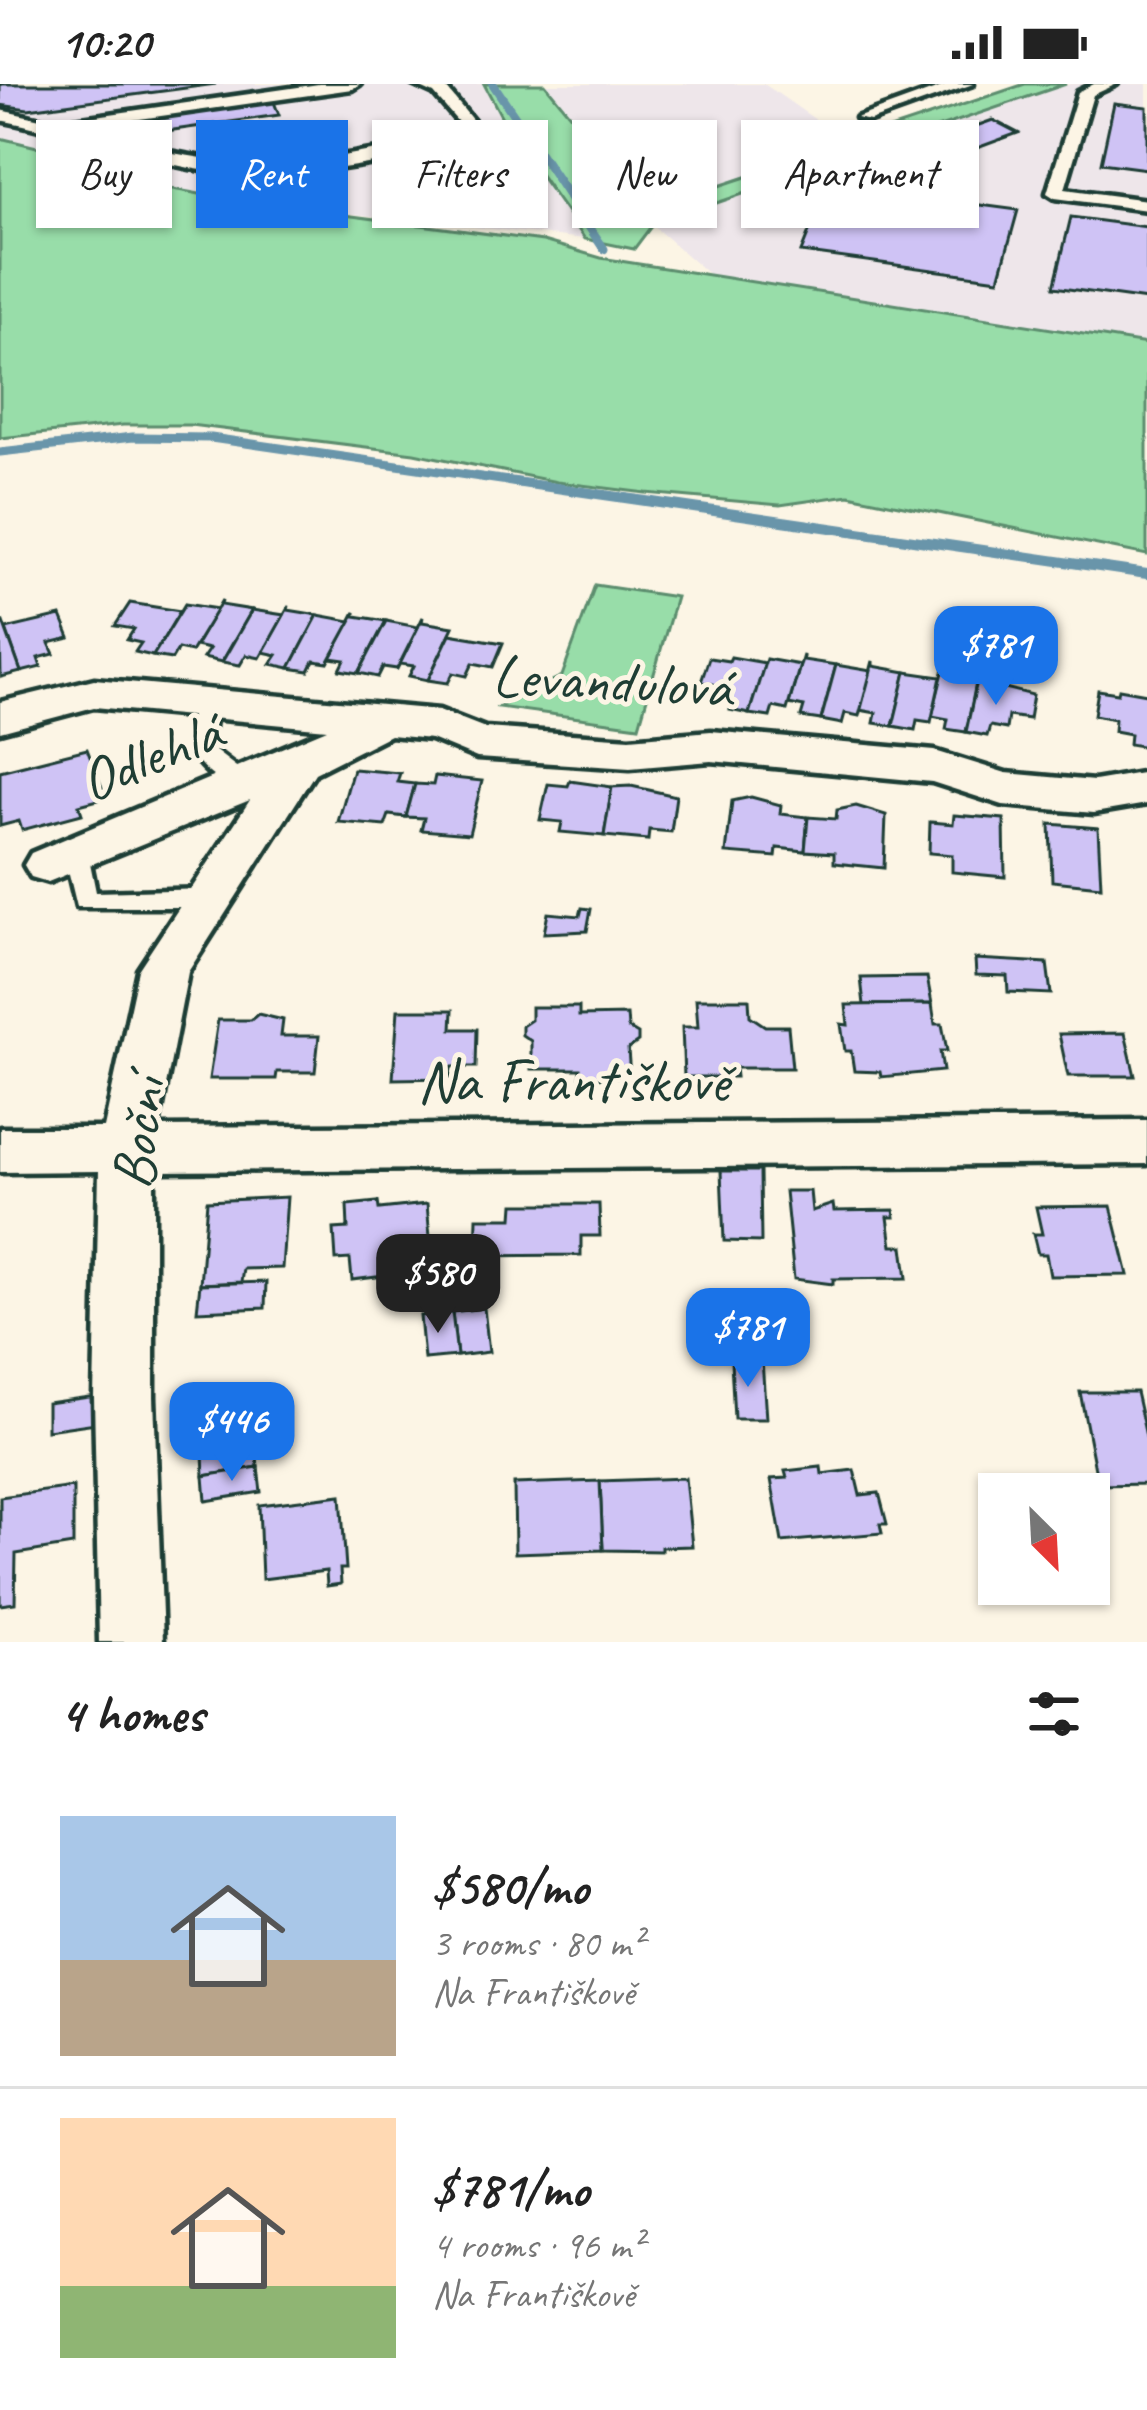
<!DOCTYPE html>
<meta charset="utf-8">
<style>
:root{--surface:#fff;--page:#f2f2f2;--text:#222;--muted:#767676;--line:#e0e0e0;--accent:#1a73e8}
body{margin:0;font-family:Caveat,sans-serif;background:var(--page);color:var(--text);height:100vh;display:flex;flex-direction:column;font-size:45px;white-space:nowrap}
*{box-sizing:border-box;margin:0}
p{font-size:39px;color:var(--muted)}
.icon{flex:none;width:66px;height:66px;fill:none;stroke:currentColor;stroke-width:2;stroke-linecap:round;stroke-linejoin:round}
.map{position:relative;height:1558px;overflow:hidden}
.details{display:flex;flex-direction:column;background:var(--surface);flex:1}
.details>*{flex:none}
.top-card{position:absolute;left:36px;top:36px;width:1077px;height:108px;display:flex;gap:24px}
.needle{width:78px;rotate:156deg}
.controls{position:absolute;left:978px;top:1389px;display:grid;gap:24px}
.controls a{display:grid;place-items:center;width:132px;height:132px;border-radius:0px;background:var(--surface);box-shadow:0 3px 9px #0004;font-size:60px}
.price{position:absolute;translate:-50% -102px;padding:0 27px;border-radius:24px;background:var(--accent);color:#fff;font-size:39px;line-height:78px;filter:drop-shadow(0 3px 6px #0008)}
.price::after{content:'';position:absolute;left:50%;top:72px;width:36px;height:27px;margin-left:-18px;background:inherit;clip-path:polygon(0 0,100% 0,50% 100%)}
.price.current{background:#222;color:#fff}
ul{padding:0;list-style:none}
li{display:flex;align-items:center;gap:36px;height:300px;padding:0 60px}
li+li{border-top:3px solid var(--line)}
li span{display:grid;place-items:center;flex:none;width:336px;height:240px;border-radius:0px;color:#555}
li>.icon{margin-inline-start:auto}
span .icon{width:144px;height:144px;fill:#fffc;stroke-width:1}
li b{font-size:51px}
h2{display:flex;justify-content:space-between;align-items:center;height:144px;padding:0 60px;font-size:51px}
.chip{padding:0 42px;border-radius:0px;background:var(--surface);box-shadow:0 3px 9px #0004;font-size:42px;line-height:108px}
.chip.current{background:var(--accent);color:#fff}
.status{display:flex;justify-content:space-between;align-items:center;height:84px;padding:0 60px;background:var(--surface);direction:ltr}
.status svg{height:33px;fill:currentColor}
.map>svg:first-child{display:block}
.built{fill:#eee6ea}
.green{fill:#98dda9;stroke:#5c8d6e;stroke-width:3}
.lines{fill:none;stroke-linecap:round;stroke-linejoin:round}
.stream-far1{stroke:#6995aa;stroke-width:9}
.stream{stroke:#6995aa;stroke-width:10}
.building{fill:#cfc3f5;stroke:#1f3d34;stroke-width:3}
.service-casing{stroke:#1f3d34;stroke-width:9}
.minor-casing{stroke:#1f3d34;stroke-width:9}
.service{fill:#fcf5e5;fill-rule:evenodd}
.minor{fill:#fcf5e5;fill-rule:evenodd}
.labels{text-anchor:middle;stroke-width:10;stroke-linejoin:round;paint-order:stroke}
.street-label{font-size:60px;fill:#1f3d34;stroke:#fcf5e5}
</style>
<div class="status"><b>10:20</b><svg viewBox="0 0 49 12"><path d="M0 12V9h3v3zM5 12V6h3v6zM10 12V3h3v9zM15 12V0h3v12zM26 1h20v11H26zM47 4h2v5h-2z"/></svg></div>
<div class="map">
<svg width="1147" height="1558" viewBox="0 0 1147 1558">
<rect width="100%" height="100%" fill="#fcf5e5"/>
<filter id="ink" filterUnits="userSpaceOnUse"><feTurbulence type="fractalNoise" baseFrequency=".00833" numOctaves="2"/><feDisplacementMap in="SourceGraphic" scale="24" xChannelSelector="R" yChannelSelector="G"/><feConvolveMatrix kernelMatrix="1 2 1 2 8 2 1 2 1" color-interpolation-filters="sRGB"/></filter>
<g filter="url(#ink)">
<g class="built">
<polygon points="0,0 484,0 509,47 585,155 214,115 151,102 0,58"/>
<polygon points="545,0 764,0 849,59 689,112 629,103"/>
<polygon points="1070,0 1147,0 1147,260 711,192 652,141"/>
</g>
<g class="green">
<polygon points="484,0 545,0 629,103 689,112 1025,0 1066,0 652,141 634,165 585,155 509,47"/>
<polygon points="0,54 45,65 123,96 238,117 543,157 601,174 1147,260 1147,471 849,411 780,421 646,409 557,398 414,369 190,341 123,341 0,354"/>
<polygon points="595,501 676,513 639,642 498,623 562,592"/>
</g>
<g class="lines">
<g class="stream-far1">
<polyline points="493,0 604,165"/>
<polyline points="0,368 133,353 211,354 529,400"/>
</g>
<polyline class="stream" points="508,397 1147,490"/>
</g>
<g class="building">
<polygon points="0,0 216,0 28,25 0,21"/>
<polygon points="274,18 279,31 145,50 140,37"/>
<polygon points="1114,19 1147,23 1147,85 1101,79"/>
<polygon points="993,36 1018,49 939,78 914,64"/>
<polygon points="828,101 1018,126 999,195 801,168"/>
<polygon points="1071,133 1147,143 1147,216 1054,203"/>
<polygon points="222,516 221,521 252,526 222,578 203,574 209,565 195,562"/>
<polygon points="130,519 180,527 153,572 135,568 141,559 127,556 134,545 115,542"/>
<polygon points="185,520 217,525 191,568 178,565 172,575 153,572"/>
<polygon points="289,522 288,526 318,531 290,584 271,580 277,571 263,568"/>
<polygon points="252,526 284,531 260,574 246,571 240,581 222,578"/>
<polygon points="355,528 355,532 386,537 359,589 340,586 345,576 331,574"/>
<polygon points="318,531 351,537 328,579 314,577 309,587 290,584"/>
<polygon points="61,532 70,554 49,559 54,570 38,574 41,583 21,588 6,545"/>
<polygon points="423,533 422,538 453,543 428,596 409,592 414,582 400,580"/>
<polygon points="386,537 418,543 397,585 383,583 378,593 359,589"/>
<polygon points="3,538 21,588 1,593 0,539"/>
<polygon points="450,550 503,559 493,583 473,579 467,592 453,589 448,599 428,596"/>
<polygon points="803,571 803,576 836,581 821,636 801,633 804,623 789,620"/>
<polygon points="731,573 765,579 749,630 730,626 732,616 717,614 721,602 701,598 709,574 729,577"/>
<polygon points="766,575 800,581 787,626 773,623 770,633 749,630"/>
<polygon points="873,577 873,582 906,588 893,642 874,639 876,629 860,626"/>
<polygon points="836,581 871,587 859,632 845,629 842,640 821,636"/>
<polygon points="944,584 944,588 977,594 966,648 946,645 948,635 932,632"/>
<polygon points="906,588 941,593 931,638 917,636 915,646 893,642"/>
<polygon points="977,597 1033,611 1029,635 1008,632 1006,645 990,642 987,652 966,648"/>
<polygon points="1119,605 1147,610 1147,663 1129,660 1130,650 1114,647 1115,635 1094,631 1098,606 1118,609"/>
<polygon points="87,665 106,714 79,721 82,730 22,746 19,737 0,742 0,687"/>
<polygon points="353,685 400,689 397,698 415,700 406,733 389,731 385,742 338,738"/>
<polygon points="435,692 482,697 469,750 421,746 424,734 406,733 415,700 433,701"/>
<polygon points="570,697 612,703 604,752 560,748 562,738 540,736 548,700 568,702"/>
<polygon points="631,702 676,712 671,748 649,746 648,756 604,752 612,703"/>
<polygon points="751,713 781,721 780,730 808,733 805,767 777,764 776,773 726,769 732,717"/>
<polygon points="856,722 886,731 884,784 834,779 834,769 805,767 808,733 836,735 837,726"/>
<polygon points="954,731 1004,735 1005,793 952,788 952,771 929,769 930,738 953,740"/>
<polygon points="1050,740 1098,744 1101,802 1052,797"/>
<polygon points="582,824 591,825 587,847 544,849 548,829 580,832"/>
<polygon points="975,875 1047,879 1051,910 1008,908 1007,892 976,891"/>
<polygon points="927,893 932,920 864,921 861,894"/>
<polygon points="696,915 749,915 750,932 765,942 788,942 792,984 735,984 736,993 684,993 682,943 698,943"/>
<polygon points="932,920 935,940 942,940 947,967 940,967 943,987 881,993 880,988 854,987 851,967 845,967 841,940 848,941 846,921"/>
<polygon points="531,923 579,923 579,932 627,931 628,944 638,950 638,958 628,965 630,993 580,994 580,985 531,985 531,957 522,951 522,942 531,936"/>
<polygon points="398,926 453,926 452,945 477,945 476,983 451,983 450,994 393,995"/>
<polygon points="258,930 283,936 281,952 319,952 315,988 277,988 276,995 209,995 218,936 251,936"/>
<polygon points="1125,949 1135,992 1068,992 1059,950"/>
<polygon points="721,1087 760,1087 761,1158 724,1157"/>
<polygon points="785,1107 810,1107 812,1127 833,1120 834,1127 894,1126 895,1133 888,1133 892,1162 903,1162 907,1194 833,1195 833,1200 794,1195"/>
<polygon points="287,1113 282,1184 243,1185 241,1198 200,1200 207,1117"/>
<polygon points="378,1118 379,1125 427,1120 433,1186 352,1196 350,1175 336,1176 334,1145 348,1144 347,1121"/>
<polygon points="514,1120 599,1120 600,1152 581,1152 581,1171 476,1172 477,1134 513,1134"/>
<polygon points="1111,1122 1128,1191 1050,1192 1046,1170 1038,1170 1033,1150 1042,1150 1036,1123"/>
<polygon points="266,1198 265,1224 197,1227 200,1200"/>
<polygon points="484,1224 489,1268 457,1272 452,1228"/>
<polygon points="452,1228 457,1272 424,1275 420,1232"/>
<polygon points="762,1276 766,1335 734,1335 731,1277"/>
<polygon points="1080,1308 1136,1308 1147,1357 1147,1400 1098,1401"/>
<polygon points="96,1312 96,1339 47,1346 47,1319"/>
<polygon points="256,1360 258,1383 204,1392 203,1369"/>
<polygon points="258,1383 261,1408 206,1417 204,1392"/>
<polygon points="821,1383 822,1390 854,1386 860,1411 879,1409 887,1440 880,1440 882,1449 782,1458 771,1395 787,1394 785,1387"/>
<polygon points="685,1394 692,1462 661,1463 661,1467 603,1466 600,1397"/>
<polygon points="600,1397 603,1466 515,1469 514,1400"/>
<polygon points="73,1403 73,1461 16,1470 15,1519 0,1521 0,1413"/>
<polygon points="1067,1403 1069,1410 999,1410 999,1468 985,1410"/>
<polygon points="341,1411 346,1485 340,1485 341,1500 327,1502 326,1487 262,1495 259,1421"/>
</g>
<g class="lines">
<defs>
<g id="service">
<path d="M319 0H360L352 5 76 44C193 77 250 90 371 67 399 62 427 58 454 49L458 38 434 10 412 0 446 4 474 38 467 55C385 83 275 99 190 84 126 72 64 48 0 36V26L54 38Z"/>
<polygon points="950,0 973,0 870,37 856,34"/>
<polygon points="1094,0 1117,0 1093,11 1065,105 1147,116 1147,126 1055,114 1047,109 1078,8"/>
<path d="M205 612 216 619 212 651 214 666 252 695 256 701 252 707C231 710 194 683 190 661 187 647 191 632 194 619Z"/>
<polygon points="76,761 88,769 96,808 208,805 220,814 208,823 77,823 64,769"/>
</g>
<polygon id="minor" points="94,595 439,626 485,644 630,654 711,647 935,667 1006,689 1094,697 1147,688 1147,720 1094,729 1003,721 932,698 711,677 630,684 477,674 431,655 390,651 315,689 188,888 158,1043 1147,1036 1147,1080 154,1087 154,1313 163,1558 99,1558 94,1313 99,1087 0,1088 0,1044 104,1044 138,886 250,716 48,798 31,793 24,781 31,769 327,645 94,623 0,648 0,618"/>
</defs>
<use href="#service" class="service-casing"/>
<use href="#minor" class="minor-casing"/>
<use href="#service" class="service"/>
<use href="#minor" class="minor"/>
</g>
</g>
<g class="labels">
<g class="street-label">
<text transform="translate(612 596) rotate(3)" y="21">Levandulová</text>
<text transform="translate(150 671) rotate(-22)" y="21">Odlehlá</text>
<text x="573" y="1017">Na Františkově</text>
<text transform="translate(137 1049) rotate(-83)" y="21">Boční</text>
</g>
</g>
</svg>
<div class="controls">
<a><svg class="needle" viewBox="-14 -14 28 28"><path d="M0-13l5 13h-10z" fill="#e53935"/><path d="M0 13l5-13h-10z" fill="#767676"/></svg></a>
</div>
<b class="price" style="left:996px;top:624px">$781</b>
<b class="price current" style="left:438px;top:1252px">$580</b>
<b class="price" style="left:748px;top:1306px">$781</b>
<b class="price" style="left:232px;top:1400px">$446</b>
<div class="top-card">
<a class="chip">Buy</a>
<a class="chip current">Rent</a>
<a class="chip">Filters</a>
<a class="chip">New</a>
<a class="chip">Apartment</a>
</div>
</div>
<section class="details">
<h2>4 homes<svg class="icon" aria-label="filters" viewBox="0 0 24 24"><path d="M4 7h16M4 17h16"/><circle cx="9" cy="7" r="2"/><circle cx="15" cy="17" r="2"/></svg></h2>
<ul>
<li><span style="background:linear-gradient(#a9c7e8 60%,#b9a48a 0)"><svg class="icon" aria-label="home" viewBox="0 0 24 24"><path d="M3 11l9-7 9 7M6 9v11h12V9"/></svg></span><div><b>$580/mo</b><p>3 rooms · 80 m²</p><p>Na Františkově</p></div></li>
<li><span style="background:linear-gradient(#ffd9b3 70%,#8fb573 0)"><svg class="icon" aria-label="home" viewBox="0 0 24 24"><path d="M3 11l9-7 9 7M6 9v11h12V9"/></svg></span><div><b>$781/mo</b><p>4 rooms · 96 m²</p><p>Na Františkově</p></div></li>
</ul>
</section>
